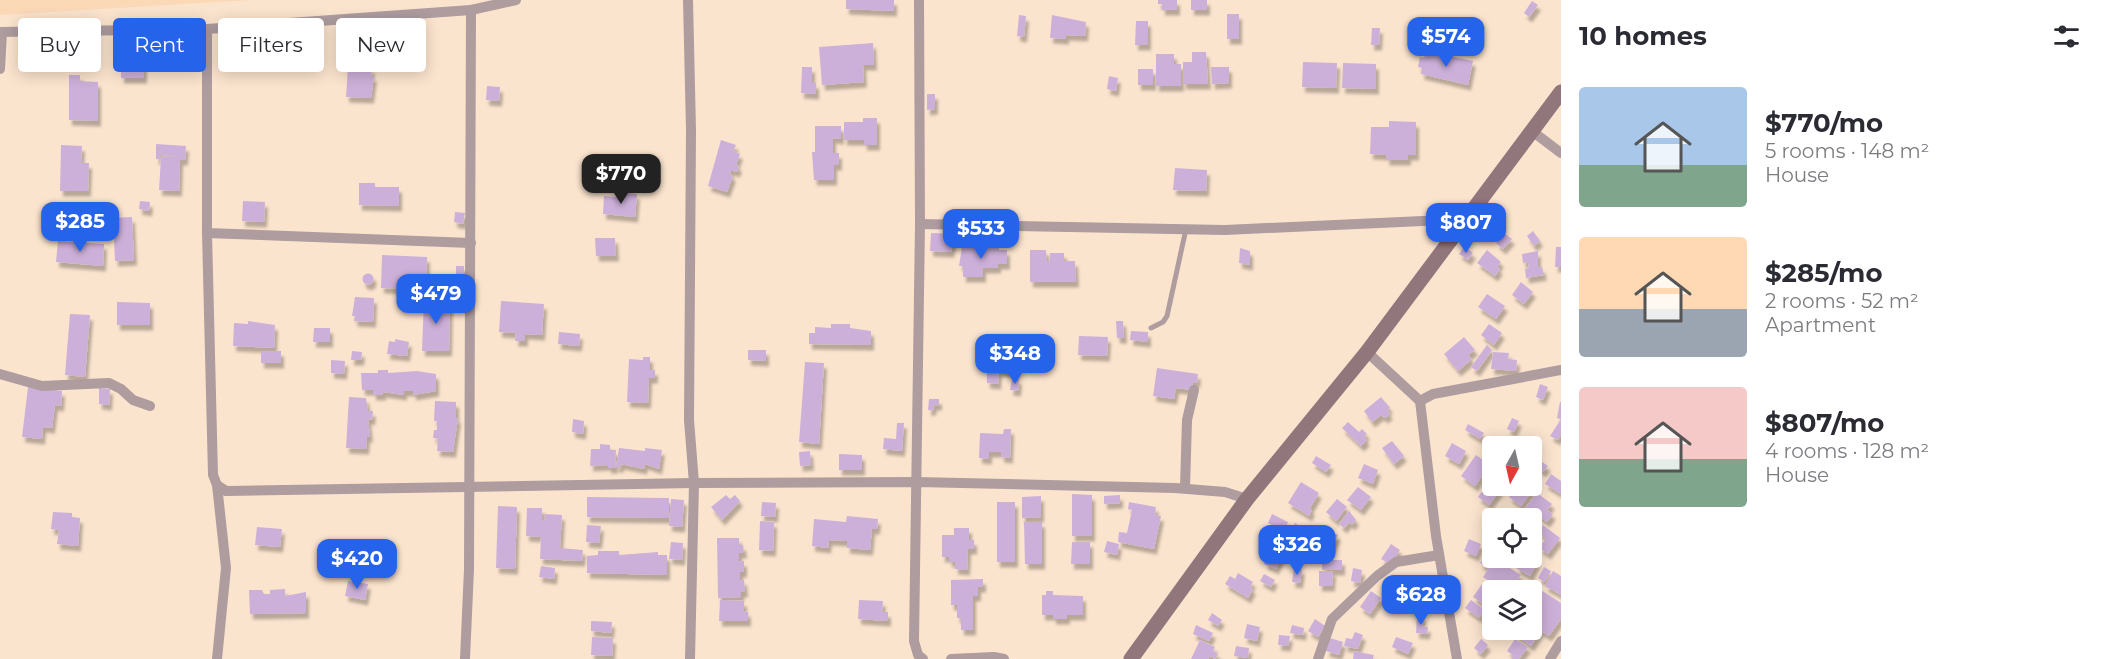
<!DOCTYPE html>
<meta charset="utf-8">
<style>
:root{--surface:#fff;--page:#f7f7f7;--text:#2b2b33;--muted:#7c7c81;--accent:#2563eb}
body{margin:0;font-family:Montserrat,sans-serif;background:var(--page);color:var(--text);height:100vh;display:flex;flex-direction:column;font-size:22px;white-space:nowrap}
*{box-sizing:border-box;margin:0}
p{font-size:20px;color:var(--muted)}
.icon{flex:none;width:33px;height:33px;fill:none;stroke:currentColor;stroke-width:2;stroke-linecap:round;stroke-linejoin:round}
.map{position:relative;flex:1;overflow:hidden}
.panel{display:flex;flex-direction:column;background:var(--surface);width:540px}
.panel>*{flex:none}
.guide{position:absolute;left:18px;top:18px;width:570px;height:54px;display:flex;gap:12px}
.needle{width:39px;rotate:188deg}
.buttons{position:absolute;left:1482px;top:436px;display:grid;gap:12px}
.buttons a{display:grid;place-items:center;width:60px;height:60px;border-radius:6px;background:var(--surface);box-shadow:0 3px 15px #0003;font-size:30px}
.price{position:absolute;translate:-50% -51px;padding:0 14px;border-radius:12px;background:var(--accent);color:#fff;font-size:20px;line-height:39px;filter:drop-shadow(0 2px 3px #0008)}
.price::after{content:'';position:absolute;left:50%;top:36px;width:18px;height:14px;margin-left:-9px;background:inherit;clip-path:polygon(0 0,100% 0,50% 100%)}
.price.selected{background:#222;color:#fff}
ul{padding:0;list-style:none}
li{display:flex;align-items:center;gap:18px;height:150px;padding:0 18px}
li span{display:grid;place-items:center;flex:none;width:168px;height:120px;border-radius:6px;color:#555}
li>.icon{margin-inline-start:auto}
span .icon{width:72px;height:72px;fill:#fffc;stroke-width:1}
li b{font-size:26px}
h2{display:flex;justify-content:space-between;align-items:center;height:72px;padding:0 18px;font-size:26px}
.tag{padding:0 21px;border-radius:6px;background:var(--surface);box-shadow:0 3px 15px #0003;font-size:21px;line-height:54px}
.tag.selected{background:var(--accent);color:#fff}
main{display:flex;flex:1;min-height:0}
.map>svg:first-child{display:block}
.built{fill:#fbd9b7}
.building{fill:#cdb0d9;filter:url(#shadow)}
.lines{fill:none;stroke-linecap:round;stroke-linejoin:round}
.lane{stroke:#ae9c9f;stroke-width:5}
.street{stroke:#ae9c9f;stroke-width:10}
.secondary{stroke:#91777c;stroke-width:15}
</style>
<main>
<div class="map">
<svg width="1561" height="659" viewBox="0 0 1561 659">
<defs>
<filter id="shadow"><feDropShadow dx="3" dy="5.5" stdDeviation="1.5" flood-color="#0004"/></filter>
</defs>
<rect width="100%" height="100%" fill="#fbe4ce"/>
<polygon class="built" points="0,0 252,0 0,15"/>
<g class="building">
<polygon points="846,0 894,0 894,11 846,9"/>
<polygon points="1158,0 1177,0 1177,10 1162,10 1162,4 1158,4"/>
<rect x="1191" y="0" width="16" height="10"/>
<polygon points="1532,1 1538,5 1529,17 1524,13"/>
<rect x="1227" y="14" width="12" height="25"/>
<polygon points="1019,15 1026,16 1024,37 1017,36"/>
<polygon points="1052,15 1086,22 1085,36 1066,35 1066,39 1050,38"/>
<polygon points="1136,21 1148,21 1148,45 1135,45"/>
<polygon points="1372,28 1380,28 1379,45 1371,45"/>
<polygon points="873,43 874,65 863,65 864,82 822,85 819,47"/>
<polygon points="121,44 136,45 136,49 144,49 144,78 121,78"/>
<polygon points="1426,51 1473,61 1468,85 1421,74 1422,68 1418,67 1420,57 1424,58"/>
<polygon points="1192,52 1206,52 1208,84 1183,84 1183,62 1192,62"/>
<polygon points="1156,54 1174,54 1174,64 1181,64 1181,86 1156,86"/>
<polygon points="1303,62 1337,63 1336,88 1302,87"/>
<polygon points="1343,63 1376,64 1376,89 1342,88"/>
<polygon points="348,67 372,68 371,76 374,76 371,98 346,97"/>
<polygon points="802,67 812,67 812,83 816,83 816,94 801,93"/>
<polygon points="1211,67 1229,67 1229,83 1212,84"/>
<rect x="1138" y="69" width="15" height="16"/>
<polygon points="69,75 80,75 80,81 98,82 98,121 69,120"/>
<polygon points="1109,76 1118,78 1116,91 1107,89"/>
<polygon points="487,86 500,87 499,101 486,100"/>
<polygon points="927,94 935,94 935,109 927,110"/>
<polygon points="863,118 877,118 877,145 864,145 864,140 844,140 844,122 863,122"/>
<polygon points="1389,121 1416,122 1416,155 1408,155 1408,160 1386,160 1387,155 1370,154 1371,127 1389,127"/>
<polygon points="815,126 841,126 841,139 833,138 833,153 839,153 839,165 834,165 834,180 814,180 812,152 815,152"/>
<polygon points="721,140 736,145 733,151 740,154 736,165 739,166 737,172 731,170 730,174 733,176 727,192 708,186"/>
<polygon points="156,144 186,146 185,160 180,160 179,191 159,190 161,157 181,156 160,155 160,159 156,159"/>
<polygon points="61,145 82,146 81,163 89,163 88,191 60,191"/>
<polygon points="1175,168 1207,170 1206,191 1173,190"/>
<polygon points="359,183 375,183 375,187 399,187 399,206 359,205"/>
<polygon points="619,192 637,194 635,217 603,214 604,196 618,197"/>
<polygon points="140,201 150,202 149,211 139,209"/>
<polygon points="243,201 265,202 264,222 242,221"/>
<polygon points="455,212 465,213 463,224 454,222"/>
<polygon points="74,215 75,229 46,230 45,216"/>
<polygon points="132,217 134,260 115,261 113,218"/>
<polygon points="1533,231 1540,241 1534,246 1527,236"/>
<polygon points="931,233 955,234 951,252 930,251"/>
<polygon points="1504,233 1512,239 1503,249 1496,243"/>
<polygon points="595,238 615,238 616,256 596,256"/>
<polygon points="58,241 104,244 103,266 56,262"/>
<polygon points="962,247 999,247 999,250 1007,250 1007,264 998,264 998,268 983,268 983,277 963,277 963,266 959,266"/>
<polygon points="1464,247 1473,253 1468,260 1459,254"/>
<polygon points="1556,247 1561,247 1561,267 1555,267"/>
<polygon points="1240,248 1250,251 1250,265 1239,263"/>
<polygon points="1030,250 1046,250 1047,261 1050,261 1050,253 1064,253 1064,261 1075,261 1076,282 1030,282"/>
<polygon points="1487,250 1501,262 1497,267 1500,269 1495,276 1477,263"/>
<polygon points="1538,251 1538,268 1542,267 1544,275 1526,278 1525,269 1529,268 1528,262 1523,263 1522,254"/>
<polygon points="382,255 427,257 426,290 381,288"/>
<rect x="456" y="266" width="8" height="11"/>
<circle cx="368" cy="279" r="5.5"/>
<polygon points="1521,282 1533,292 1524,304 1512,295"/>
<polygon points="1487,294 1505,306 1496,319 1478,307"/>
<polygon points="355,297 374,298 373,322 354,321 355,316 352,316"/>
<polygon points="424,298 450,299 449,351 422,351"/>
<polygon points="501,301 544,304 542,335 525,334 525,341 515,341 516,333 499,332"/>
<polygon points="117,302 150,303 150,325 117,325"/>
<polygon points="70,314 90,315 85,377 65,375"/>
<polygon points="248,321 275,325 274,348 233,346 234,323 248,324"/>
<polygon points="1116,321 1123,321 1124,338 1117,338"/>
<polygon points="831,324 850,324 850,328 871,331 871,345 809,344 809,333 815,333 815,327 831,328"/>
<polygon points="1489,324 1502,333 1494,345 1481,335"/>
<polygon points="314,328 330,328 330,342 313,342"/>
<polygon points="1131,331 1148,332 1148,342 1130,340"/>
<polygon points="559,332 580,334 579,346 558,344"/>
<polygon points="1079,336 1108,337 1107,356 1078,355"/>
<polygon points="1464,337 1475,350 1468,355 1472,359 1458,371 1444,354"/>
<polygon points="395,339 409,342 407,356 387,354 389,341 395,342"/>
<polygon points="1487,345 1492,350 1477,371 1471,367"/>
<polygon points="748,350 766,350 766,361 748,360"/>
<rect x="261" y="351" width="20" height="12"/>
<polygon points="352,351 362,352 361,360 351,360"/>
<polygon points="986,352 1017,355 1016,373 999,371 998,384 987,383"/>
<polygon points="1493,352 1509,353 1508,359 1517,360 1516,371 1491,369"/>
<polygon points="643,357 650,357 650,370 655,370 655,378 649,378 648,403 627,402 629,359 643,360"/>
<polygon points="331,360 345,361 344,374 331,373"/>
<polygon points="805,362 824,363 819,444 799,442"/>
<polygon points="1157,368 1198,374 1197,383 1193,382 1192,390 1176,388 1174,399 1153,396"/>
<polygon points="378,370 388,370 388,373 417,371 436,374 436,391 413,395 413,391 404,391 404,395 383,392 383,395 373,395 373,390 362,390 361,373 378,373"/>
<polygon points="1012,379 1019,379 1018,391 1010,390"/>
<polygon points="1540,384 1548,387 1543,400 1536,397"/>
<polygon points="28,387 62,391 61,406 55,405 52,428 43,427 42,439 22,437"/>
<polygon points="99,388 110,389 109,405 99,404"/>
<polygon points="349,397 366,398 368,411 373,411 372,420 368,419 370,437 367,437 366,449 346,448"/>
<polygon points="1381,397 1390,408 1387,410 1390,414 1385,418 1381,415 1372,422 1364,411"/>
<polygon points="929,399 939,399 939,405 934,405 933,410 928,410"/>
<polygon points="435,401 456,402 456,418 458,418 453,452 437,451 438,438 433,438 434,430 437,430 437,421 434,421"/>
<polygon points="1560,402 1561,402 1561,435 1558,440 1550,436 1561,419 1557,418"/>
<polygon points="1512,418 1519,421 1514,432 1507,429"/>
<polygon points="573,419 584,421 583,434 572,432"/>
<polygon points="1348,422 1359,432 1362,429 1367,434 1364,437 1367,440 1361,446 1342,428"/>
<polygon points="897,423 904,423 902,451 883,449 884,438 896,439"/>
<polygon points="1468,424 1484,433 1480,439 1465,430"/>
<polygon points="1004,429 1011,429 1010,458 1001,457 1001,452 989,452 989,459 979,458 980,433 1003,434"/>
<polygon points="1392,441 1404,456 1394,464 1382,448"/>
<polygon points="1452,443 1466,451 1459,464 1445,456"/>
<polygon points="600,444 610,445 610,450 616,450 615,468 608,468 608,465 590,466 591,449 600,449"/>
<polygon points="619,448 645,451 645,448 662,450 659,469 645,464 644,469 621,464 621,467 616,467"/>
<polygon points="810,451 811,465 800,466 799,452"/>
<polygon points="839,454 862,455 862,470 839,470"/>
<polygon points="1476,455 1490,465 1475,486 1461,476"/>
<polygon points="1316,456 1331,465 1326,472 1312,463"/>
<polygon points="1536,458 1548,466 1543,472 1532,464"/>
<polygon points="1364,464 1378,470 1373,484 1358,478"/>
<polygon points="1551,474 1561,481 1561,494 1545,484"/>
<polygon points="1492,477 1492,486 1503,486 1489,505 1478,497"/>
<polygon points="1301,482 1319,493 1310,508 1312,510 1309,516 1288,503"/>
<polygon points="1517,486 1527,486 1533,490 1521,506 1509,497"/>
<polygon points="1358,487 1371,497 1361,510 1347,500"/>
<polygon points="1537,493 1552,504 1547,510 1553,514 1547,522 1526,507"/>
<polygon points="1072,494 1092,495 1092,536 1072,536"/>
<polygon points="726,495 730,499 735,495 740,501 722,520 711,507"/>
<polygon points="1120,495 1120,503 1104,504 1104,496"/>
<polygon points="1041,496 1041,517 1022,518 1022,497"/>
<polygon points="587,497 669,498 669,518 587,517"/>
<polygon points="671,499 684,500 682,527 669,526"/>
<polygon points="1337,499 1347,507 1336,521 1326,512"/>
<polygon points="762,502 776,503 775,517 761,516"/>
<rect x="997" y="502" width="18" height="60"/>
<polygon points="1129,502 1156,507 1155,515 1161,516 1154,549 1118,542 1119,532 1127,533 1132,510 1128,509"/>
<polygon points="498,506 517,507 515,569 496,568"/>
<polygon points="527,508 542,508 542,520 545,520 545,514 562,515 560,548 583,550 582,561 540,559 541,537 526,536"/>
<polygon points="1349,511 1356,520 1352,525 1349,522 1344,528 1339,524"/>
<polygon points="53,512 72,513 72,517 80,518 78,546 57,544 59,530 51,529"/>
<polygon points="1272,514 1288,522 1278,544 1265,538 1272,525 1268,523"/>
<polygon points="847,516 878,519 877,529 872,529 870,550 847,548 847,541 829,540 828,548 812,546 814,519 846,522"/>
<polygon points="760,521 774,522 773,551 759,550"/>
<polygon points="1024,522 1042,522 1042,564 1025,564"/>
<polygon points="1295,523 1301,527 1288,549 1282,546"/>
<polygon points="587,525 601,526 599,543 586,542"/>
<polygon points="1543,525 1560,538 1548,554 1539,548 1546,538 1538,532"/>
<polygon points="257,527 282,529 280,547 255,545"/>
<polygon points="954,528 969,528 969,540 974,540 974,549 968,549 967,570 955,569 955,562 949,562 949,557 942,557 942,535 954,535"/>
<polygon points="1324,529 1338,535 1328,556 1315,551"/>
<polygon points="717,538 739,538 739,545 743,545 744,553 739,553 739,561 744,561 744,572 740,572 740,580 744,580 745,592 741,592 741,597 718,598"/>
<polygon points="1469,539 1481,544 1476,556 1464,551"/>
<polygon points="1107,541 1119,544 1117,555 1104,552"/>
<polygon points="671,542 683,543 682,560 669,559"/>
<polygon points="1072,542 1090,542 1090,564 1071,564"/>
<polygon points="1391,544 1400,550 1390,564 1381,559"/>
<polygon points="1492,545 1492,557 1486,567 1480,563"/>
<polygon points="1268,546 1283,553 1276,569 1264,564 1269,554 1266,552"/>
<polygon points="598,551 619,551 619,555 658,552 658,555 667,555 667,575 587,573 587,556 598,555"/>
<polygon points="1532,557 1538,561 1530,576 1516,568 1522,558"/>
<rect x="1322" y="560" width="20" height="10"/>
<polygon points="1493,562 1498,565 1500,562 1521,575 1515,583 1511,580 1504,591 1483,577"/>
<polygon points="541,566 555,568 554,579 539,577"/>
<polygon points="1544,567 1551,571 1545,582 1538,578"/>
<polygon points="1294,568 1302,569 1300,583 1292,582"/>
<polygon points="1353,568 1362,570 1360,583 1351,581"/>
<polygon points="1319,571 1333,571 1332,586 1319,586"/>
<polygon points="1553,571 1561,576 1561,595 1545,586"/>
<polygon points="1238,573 1253,582 1250,587 1253,589 1248,598 1225,584 1230,576 1235,579"/>
<polygon points="1264,574 1275,580 1271,587 1260,581"/>
<polygon points="983,579 983,587 978,587 978,596 973,596 973,630 961,630 961,618 957,618 957,605 951,605 951,580"/>
<polygon points="348,581 368,584 365,600 345,596"/>
<polygon points="1390,581 1396,584 1390,591 1395,594 1387,606 1382,602 1389,591 1385,588"/>
<polygon points="1482,584 1492,590 1492,610 1473,597"/>
<polygon points="285,589 285,596 306,592 306,613 250,614 249,590 262,590 264,594 270,594 270,590"/>
<polygon points="1541,590 1561,603 1561,619 1549,636 1541,631 1531,646 1510,631 1532,630 1532,604"/>
<polygon points="1046,591 1053,591 1053,595 1083,596 1083,615 1067,615 1067,619 1053,619 1053,615 1042,615 1042,595 1046,595"/>
<polygon points="1371,591 1381,598 1370,614 1360,607"/>
<polygon points="720,600 744,601 744,611 748,612 748,621 719,621"/>
<polygon points="859,600 883,601 882,612 888,612 888,621 858,619"/>
<polygon points="1471,600 1485,610 1479,618 1465,608"/>
<polygon points="1212,613 1222,620 1218,626 1208,620"/>
<polygon points="1417,615 1423,616 1422,626 1428,627 1427,634 1416,633"/>
<polygon points="1315,619 1325,626 1318,637 1308,631"/>
<polygon points="591,621 612,622 611,633 591,631"/>
<polygon points="1247,624 1260,627 1257,641 1244,638"/>
<polygon points="1196,625 1213,633 1209,641 1193,634"/>
<polygon points="1292,625 1304,628 1303,635 1290,633"/>
<polygon points="1355,632 1363,635 1358,649 1344,646 1346,638 1352,639"/>
<polygon points="1279,635 1290,636 1288,646 1278,645"/>
<polygon points="592,637 613,638 612,656 591,655"/>
<polygon points="1396,637 1413,643 1408,654 1392,647"/>
<polygon points="1330,638 1343,642 1339,655 1326,651"/>
<polygon points="1481,639 1488,645 1481,654 1474,648"/>
<polygon points="1515,639 1528,647 1519,659 1511,659 1514,656 1507,651"/>
<polygon points="1200,640 1215,647 1213,651 1218,654 1215,659 1210,656 1208,659 1191,659"/>
<polygon points="1236,646 1249,648 1248,658 1234,656"/>
<polygon points="1354,651 1374,655 1373,659 1353,659"/>
</g>
<g class="lines">
<polyline class="lane" points="1151,328 1163,322 1167,316 1186,229"/>
<g class="street">
<polyline points="688,0 691,130 689,420 694,483 690,659"/>
<polyline points="919,0 920,224 914,641 918,655 923,659"/>
<polyline points="207,29 207,233 213,475 217,485 226,491 694,483 917,482 1175,488 1225,492 1247,499"/>
<polyline points="0,32 207,29 471,10 516,0"/>
<polyline points="0,69 2,32"/>
<polyline points="1532,131 1561,153"/>
<polyline points="920,224 1225,230 1466,219"/>
<polyline points="207,233 471,243"/>
<polyline points="1367,352 1420,401 1436,536 1457,659"/>
<polyline points="0,374 42,386 109,383 121,389 133,400 150,406"/>
<polyline points="1420,401 1433,394 1561,370"/>
<polyline points="217,485 226,568 217,659"/>
<polyline points="1185,488 1187,420 1194,390"/>
<polyline points="465,659 469,569 471,10"/>
<polyline points="951,659 994,657 1004,659"/>
<polyline points="1318,659 1332,619 1377,576 1396,562 1439,555"/>
<polyline points="1550,659 1561,641"/>
</g>
<polyline class="secondary" points="1131,659 1247,499 1367,352 1561,92"/>
</g>
</svg>
<div class="buttons">
<a><svg class="needle" viewBox="-14 -14 28 28"><path d="M0-13l5 13h-10z" fill="#e53935"/><path d="M0 13l5-13h-10z" fill="#7c7c81"/></svg></a>
<a><svg class="icon" aria-label="locate" viewBox="0 0 24 24"><circle cx="12" cy="12" r="6"/><path d="M12 2v4M12 18v4M2 12h4M18 12h4"/></svg></a>
<a><svg class="icon" aria-label="layers" viewBox="0 0 24 24"><path d="M12 4l9 5-9 5-9-5zM3 14l9 5 9-5"/></svg></a>
</div>
<b class="price" style="left:1446px;top:68px">$574</b>
<b class="price selected" style="left:621px;top:205px">$770</b>
<b class="price" style="left:80px;top:253px">$285</b>
<b class="price" style="left:1466px;top:254px">$807</b>
<b class="price" style="left:981px;top:260px">$533</b>
<b class="price" style="left:436px;top:325px">$479</b>
<b class="price" style="left:1015px;top:385px">$348</b>
<b class="price" style="left:1297px;top:576px">$326</b>
<b class="price" style="left:357px;top:590px">$420</b>
<b class="price" style="left:1421px;top:626px">$628</b>
<div class="guide">
<a class="tag">Buy</a>
<a class="tag selected">Rent</a>
<a class="tag">Filters</a>
<a class="tag">New</a>
</div>
</div>
<section class="panel">
<h2>10 homes<svg class="icon" aria-label="filters" viewBox="0 0 24 24"><path d="M4 7h16M4 17h16"/><circle cx="9" cy="7" r="2"/><circle cx="15" cy="17" r="2"/></svg></h2>
<ul>
<li><span style="background:linear-gradient(#a9c7e8 65%,#7fa58c 0)"><svg class="icon" aria-label="home" viewBox="0 0 24 24"><path d="M3 11l9-7 9 7M6 9v11h12V9"/></svg></span><div><b>$770/mo</b><p>5 rooms · 148 m²</p><p>House</p></div></li>
<li><span style="background:linear-gradient(#ffd9b3 60%,#9aa5b1 0)"><svg class="icon" aria-label="home" viewBox="0 0 24 24"><path d="M3 11l9-7 9 7M6 9v11h12V9"/></svg></span><div><b>$285/mo</b><p>2 rooms · 52 m²</p><p>Apartment</p></div></li>
<li><span style="background:linear-gradient(#f6c9c9 60%,#7fa58c 0)"><svg class="icon" aria-label="home" viewBox="0 0 24 24"><path d="M3 11l9-7 9 7M6 9v11h12V9"/></svg></span><div><b>$807/mo</b><p>4 rooms · 128 m²</p><p>House</p></div></li>
</ul>
</section>
</main>
